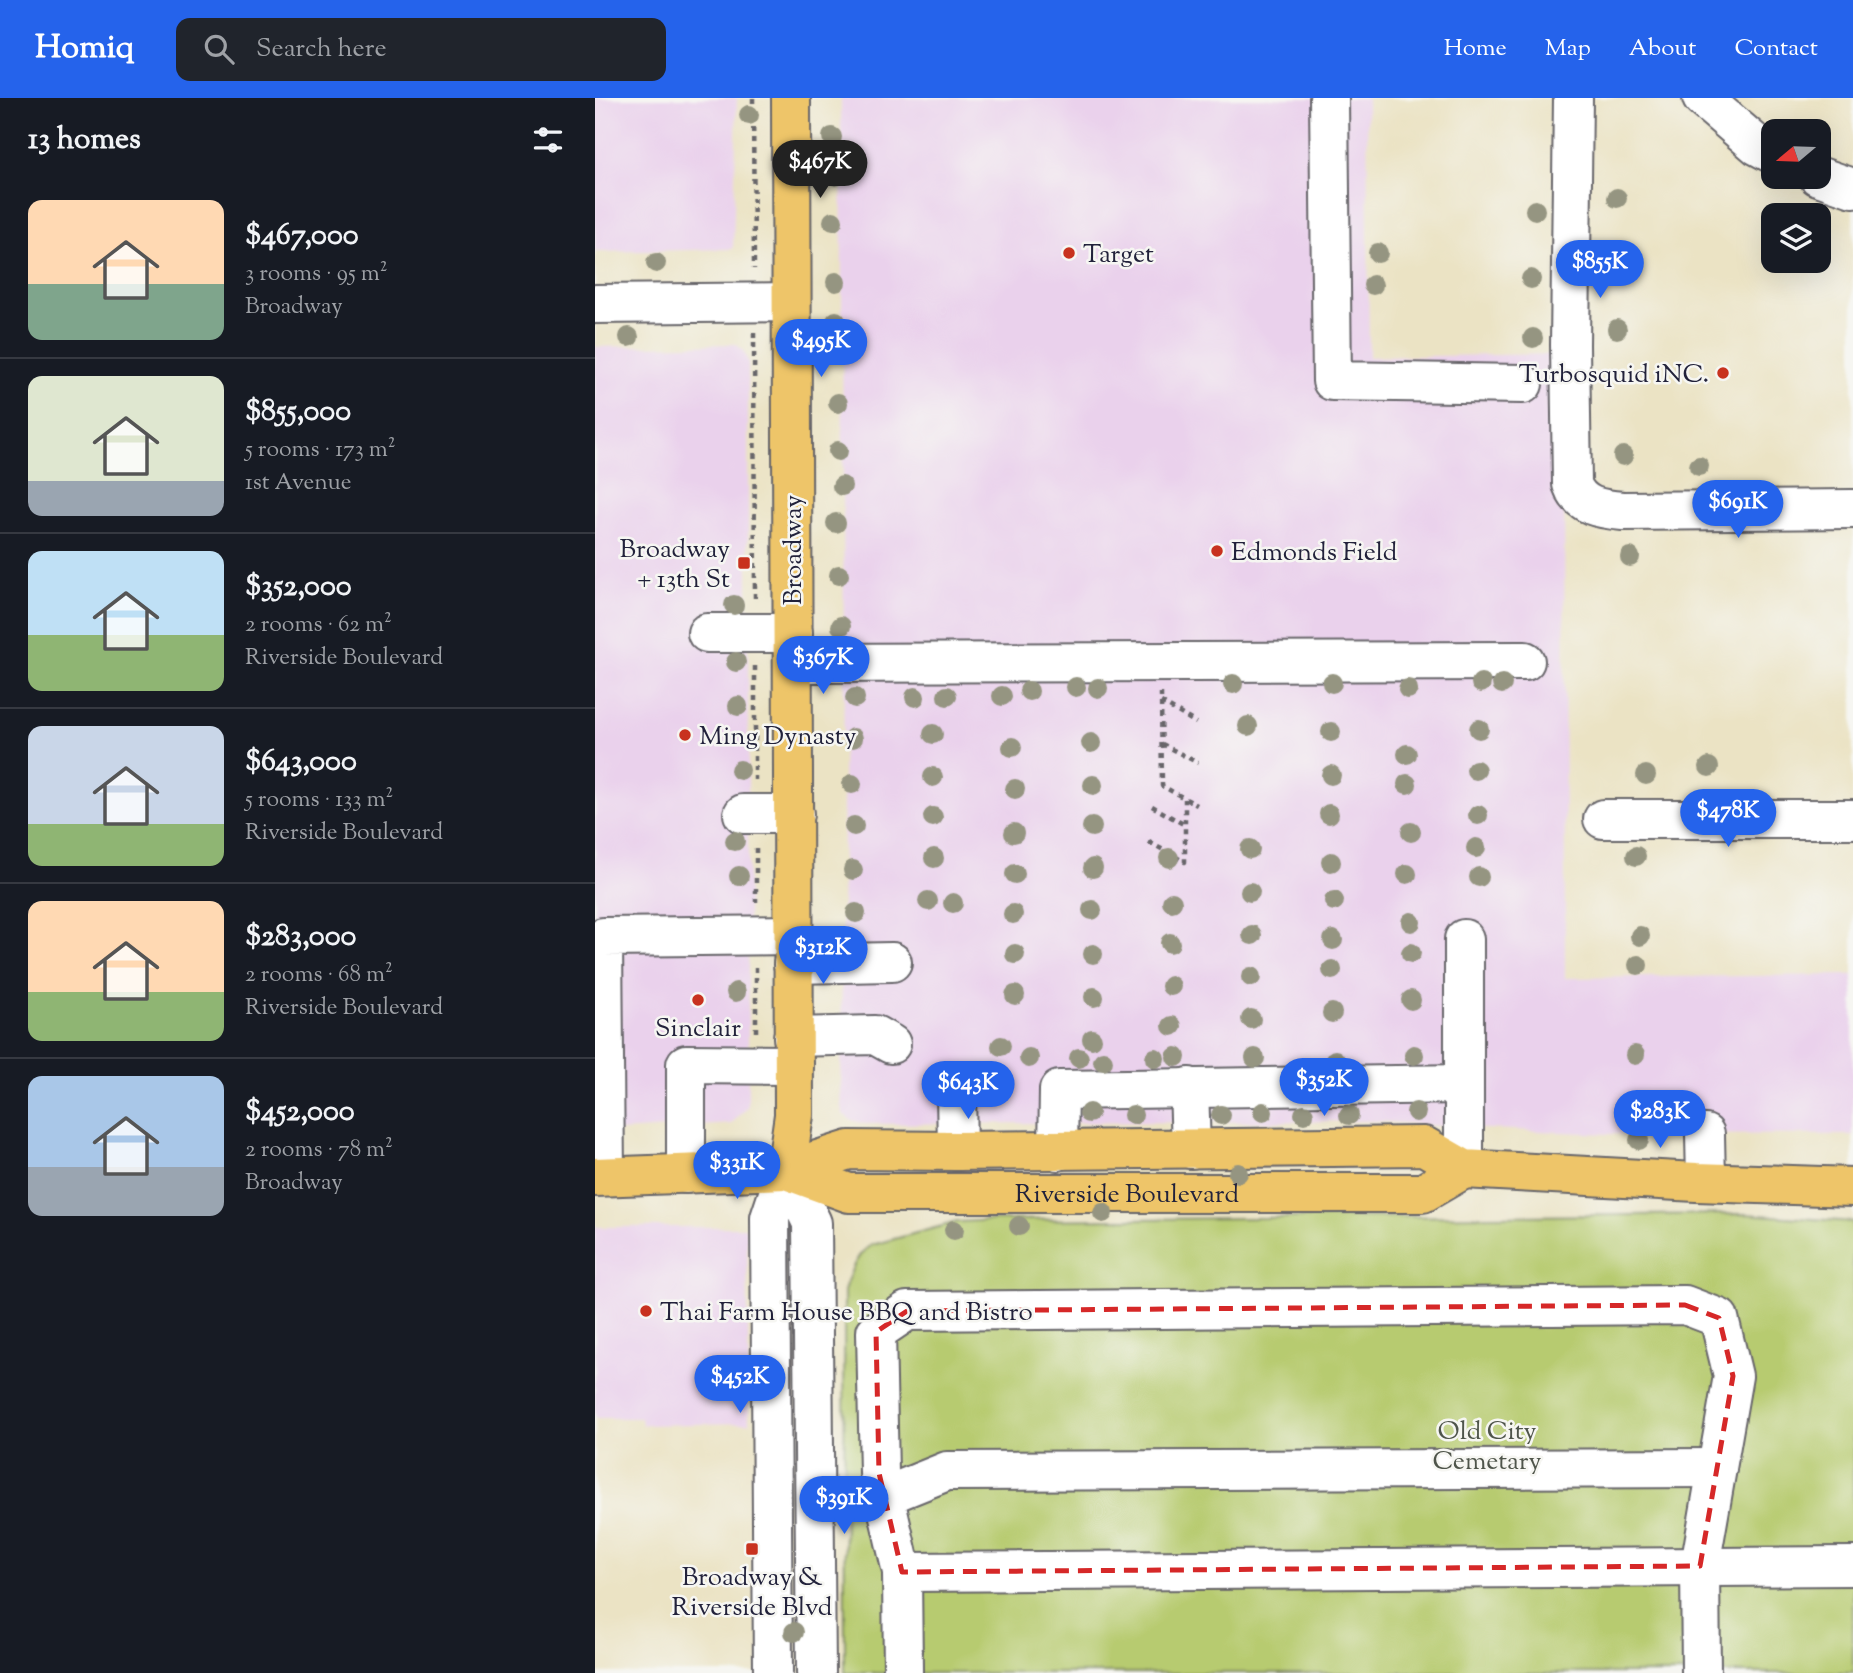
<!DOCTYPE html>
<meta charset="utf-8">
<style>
:root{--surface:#171b24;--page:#20242c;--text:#f1f3f6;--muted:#9ea1a6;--line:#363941;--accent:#2563eb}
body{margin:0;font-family:"Sorts Mill Goudy",serif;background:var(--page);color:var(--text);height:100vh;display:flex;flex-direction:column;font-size:26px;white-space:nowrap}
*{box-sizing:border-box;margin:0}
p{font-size:23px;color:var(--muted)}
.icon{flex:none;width:38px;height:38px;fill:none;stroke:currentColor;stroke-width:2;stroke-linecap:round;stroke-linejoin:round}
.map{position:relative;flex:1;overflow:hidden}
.details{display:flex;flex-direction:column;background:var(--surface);width:595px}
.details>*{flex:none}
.needle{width:46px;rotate:251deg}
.buttons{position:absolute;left:1166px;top:21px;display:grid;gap:14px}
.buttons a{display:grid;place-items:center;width:70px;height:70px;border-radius:14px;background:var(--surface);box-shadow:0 7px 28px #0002;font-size:35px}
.price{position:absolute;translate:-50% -60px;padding:0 16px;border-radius:24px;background:var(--accent);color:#fff;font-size:23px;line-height:46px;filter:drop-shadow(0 2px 4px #0008)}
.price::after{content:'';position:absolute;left:50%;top:42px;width:21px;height:16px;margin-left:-10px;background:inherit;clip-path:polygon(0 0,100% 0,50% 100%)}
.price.current{background:#222;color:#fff}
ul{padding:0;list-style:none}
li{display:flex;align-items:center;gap:21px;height:175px;padding:0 28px}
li+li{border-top:2px solid var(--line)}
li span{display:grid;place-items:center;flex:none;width:196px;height:140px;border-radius:14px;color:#555}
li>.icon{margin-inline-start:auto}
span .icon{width:84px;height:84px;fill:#fffc;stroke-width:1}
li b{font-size:30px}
h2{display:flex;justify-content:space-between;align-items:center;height:84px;padding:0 28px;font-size:30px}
header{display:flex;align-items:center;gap:42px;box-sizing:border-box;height:98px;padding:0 35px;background:var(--accent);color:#fff}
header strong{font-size:33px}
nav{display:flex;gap:38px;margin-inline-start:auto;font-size:24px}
.search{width:490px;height:63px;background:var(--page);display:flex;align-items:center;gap:18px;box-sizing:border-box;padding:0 24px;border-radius:14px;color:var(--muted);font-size:26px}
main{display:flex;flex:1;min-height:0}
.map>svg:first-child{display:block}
.built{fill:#ead1ec}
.green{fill:#b7cb6f;stroke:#6c7655;stroke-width:2}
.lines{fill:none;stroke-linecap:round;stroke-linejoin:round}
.minor-casing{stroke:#68666b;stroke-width:42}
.major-casing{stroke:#68666b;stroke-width:42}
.path{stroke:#68666b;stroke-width:4.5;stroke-dasharray:5 5;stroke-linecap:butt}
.minor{stroke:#fff;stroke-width:38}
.major{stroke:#eec569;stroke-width:38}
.tree{fill:#959581}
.marked{fill:none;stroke:#d62828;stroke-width:5;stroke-dasharray:14 9;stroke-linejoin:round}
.poi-dot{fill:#c8321e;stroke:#f6f6f2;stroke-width:2.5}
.labels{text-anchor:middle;stroke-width:5;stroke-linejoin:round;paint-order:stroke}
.poi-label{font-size:26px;fill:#22223b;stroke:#f6f6f2;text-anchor:start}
.street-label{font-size:26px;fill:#22223b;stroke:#f6f6f2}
.park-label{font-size:26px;fill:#4f554b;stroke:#f6f6f2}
</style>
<header>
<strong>Homiq</strong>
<div class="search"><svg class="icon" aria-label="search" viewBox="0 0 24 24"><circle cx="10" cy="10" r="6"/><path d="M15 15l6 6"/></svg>Search here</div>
<nav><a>Home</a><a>Map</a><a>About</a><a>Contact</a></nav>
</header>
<main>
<section class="details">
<h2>13 homes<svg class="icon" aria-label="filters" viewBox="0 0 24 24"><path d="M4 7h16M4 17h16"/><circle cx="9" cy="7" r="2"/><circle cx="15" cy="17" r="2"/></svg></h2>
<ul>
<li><span style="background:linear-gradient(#ffd9b3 60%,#7fa58c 0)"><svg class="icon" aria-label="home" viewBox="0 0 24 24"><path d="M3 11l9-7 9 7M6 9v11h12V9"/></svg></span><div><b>$467,000</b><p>3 rooms · 95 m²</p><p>Broadway</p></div></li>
<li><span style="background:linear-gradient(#dfe7d0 75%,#9aa5b1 0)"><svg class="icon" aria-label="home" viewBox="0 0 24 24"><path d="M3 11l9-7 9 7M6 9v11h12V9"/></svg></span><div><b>$855,000</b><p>5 rooms · 173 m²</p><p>1st Avenue</p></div></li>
<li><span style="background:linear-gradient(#bfe0f5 60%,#8fb573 0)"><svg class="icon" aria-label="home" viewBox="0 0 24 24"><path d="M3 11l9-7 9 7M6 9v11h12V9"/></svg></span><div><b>$352,000</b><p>2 rooms · 62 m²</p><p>Riverside Boulevard</p></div></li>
<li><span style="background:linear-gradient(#c9d6e8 70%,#8fb573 0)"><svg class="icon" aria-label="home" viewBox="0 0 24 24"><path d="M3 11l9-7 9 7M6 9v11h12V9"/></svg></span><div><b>$643,000</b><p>5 rooms · 133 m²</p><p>Riverside Boulevard</p></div></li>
<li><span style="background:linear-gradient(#ffd9b3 65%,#8fb573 0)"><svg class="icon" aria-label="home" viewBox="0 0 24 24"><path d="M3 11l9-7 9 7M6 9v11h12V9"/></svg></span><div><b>$283,000</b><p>2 rooms · 68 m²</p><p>Riverside Boulevard</p></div></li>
<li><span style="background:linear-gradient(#a9c7e8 65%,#9aa5b1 0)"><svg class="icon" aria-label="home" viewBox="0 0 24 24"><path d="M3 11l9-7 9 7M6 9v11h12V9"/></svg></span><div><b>$452,000</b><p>2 rooms · 78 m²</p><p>Broadway</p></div></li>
</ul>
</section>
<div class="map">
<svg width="1258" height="1575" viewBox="0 0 1258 1575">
<rect width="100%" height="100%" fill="#f6f6f2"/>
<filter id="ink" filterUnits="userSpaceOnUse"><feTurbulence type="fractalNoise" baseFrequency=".0143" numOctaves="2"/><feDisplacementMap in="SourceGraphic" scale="14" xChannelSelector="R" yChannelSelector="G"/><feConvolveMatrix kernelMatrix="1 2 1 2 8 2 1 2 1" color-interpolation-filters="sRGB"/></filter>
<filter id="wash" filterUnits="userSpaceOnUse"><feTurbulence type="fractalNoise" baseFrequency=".00686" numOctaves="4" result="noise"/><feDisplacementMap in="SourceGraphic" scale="28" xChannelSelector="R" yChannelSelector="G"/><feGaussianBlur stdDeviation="1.57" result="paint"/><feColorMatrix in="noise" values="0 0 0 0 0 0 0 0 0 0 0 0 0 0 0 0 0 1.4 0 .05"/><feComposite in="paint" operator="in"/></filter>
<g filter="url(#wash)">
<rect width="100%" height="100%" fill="#ebe3c4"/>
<g class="built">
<polygon points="0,0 142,0 138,151 0,154"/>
<polygon points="246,0 772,0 774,259 969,256 970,880 1258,877 1258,1037 1014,1036 869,1030 782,1023 270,1026 256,1022 248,1016 246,998 249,564"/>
<polygon points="141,246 149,254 153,264 153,1009 136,1026 10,1034 0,1032 0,249"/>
<polygon points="0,1129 150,1129 152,1135 154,1325 47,1327 46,1320 0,1320"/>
</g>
<path class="green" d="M1151 1116 1258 1124V1575H250L249 1193C255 1176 260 1156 277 1147L362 1124 401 1122Z"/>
</g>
<g filter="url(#ink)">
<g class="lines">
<defs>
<g id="minor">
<polyline points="734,0 737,283 928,286"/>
<path d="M978 0 975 247 977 386C985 409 1006 411 1028 413L1258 411"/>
<polyline points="1107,0 1163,48 1178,56"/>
<polyline points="1223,78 1258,90"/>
<polyline points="0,206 196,204"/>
<polyline points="112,535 198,535"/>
<polyline points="198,565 930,563"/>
<polyline points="148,716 199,716"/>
<polyline points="1008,721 1258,721"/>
<polyline points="869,841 869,1071"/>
<polyline points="198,866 297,864"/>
<polyline points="198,939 280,937 296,946"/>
<polyline points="594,989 596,1051"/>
<polyline points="361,993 362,1053"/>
<polyline points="1110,1036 1111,1084"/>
<polyline points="463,1053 464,992 869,986"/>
<polyline points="191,1072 217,1125 221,1575"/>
<polyline points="91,1076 91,966 199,967"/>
<polyline points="10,1078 8,839 199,837"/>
<polyline points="290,1398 352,1373 1122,1370"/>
<polyline points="307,1474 1258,1468"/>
<polyline points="178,1575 175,1120 191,1072"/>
<polyline points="308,1575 307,1474 284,1375 281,1234 312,1213 1090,1207 1124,1220 1138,1278 1105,1468 1106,1575"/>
</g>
<g id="major">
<polyline points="191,1072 199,1017 196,0"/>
<path id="s1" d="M191 1072 254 1095H828L869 1071"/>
<polyline points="0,1079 191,1072 254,1052 362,1053 829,1048 869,1071 1101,1084 1258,1089"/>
</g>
</defs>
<use href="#minor" class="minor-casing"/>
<use href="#major" class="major-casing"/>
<g class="path">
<polyline points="158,0 159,171"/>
<polyline points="159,235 160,503"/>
<polyline points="160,568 160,682"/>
<polyline points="566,595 567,688 602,707"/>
<polyline points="566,604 601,625"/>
<polyline points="567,646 603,665"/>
<polyline points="557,708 590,727"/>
<polyline points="554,744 590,764 590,701"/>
<polyline points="161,750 161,804"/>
<polyline points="161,869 161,934"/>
</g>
<use href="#minor" class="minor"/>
<use href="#major" class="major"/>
</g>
<g class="tree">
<circle cx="154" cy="17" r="10"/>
<circle cx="237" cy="39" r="10"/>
<circle cx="241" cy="78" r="10"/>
<circle cx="1022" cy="100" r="10"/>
<circle cx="940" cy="112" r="10"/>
<circle cx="238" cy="123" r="10"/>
<circle cx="783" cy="155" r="10"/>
<circle cx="61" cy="165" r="10"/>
<circle cx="936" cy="181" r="10"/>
<circle cx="241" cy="184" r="10"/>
<circle cx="778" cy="187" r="10"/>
<circle cx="241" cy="223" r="10"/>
<circle cx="1022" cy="231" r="10"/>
<circle cx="34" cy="239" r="10"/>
<circle cx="938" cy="240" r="10"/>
<circle cx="243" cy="305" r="10"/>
<circle cx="243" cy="353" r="10"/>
<circle cx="1028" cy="358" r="10"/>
<circle cx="1104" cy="368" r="10"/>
<circle cx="247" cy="388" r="10"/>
<circle cx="241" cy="425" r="10"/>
<circle cx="1035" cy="459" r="10"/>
<circle cx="244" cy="477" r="10"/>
<circle cx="139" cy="507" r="10"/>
<circle cx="246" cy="528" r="10"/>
<circle cx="141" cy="564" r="10"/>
<circle cx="737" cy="585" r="10"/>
<circle cx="886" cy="585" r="10"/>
<circle cx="638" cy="586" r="10"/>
<circle cx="907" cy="586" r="10"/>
<circle cx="481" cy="589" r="10"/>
<circle cx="503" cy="590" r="10"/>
<circle cx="813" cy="591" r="10"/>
<circle cx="434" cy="593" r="10"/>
<circle cx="352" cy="598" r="10"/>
<circle cx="407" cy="598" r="10"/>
<circle cx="320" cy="599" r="10"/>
<circle cx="260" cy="600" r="10"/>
<circle cx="143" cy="608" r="10"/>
<circle cx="653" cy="628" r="10"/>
<circle cx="884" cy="631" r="10"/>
<circle cx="736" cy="634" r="10"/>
<circle cx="338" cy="636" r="10"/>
<circle cx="258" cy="640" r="10"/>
<circle cx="496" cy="645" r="10"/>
<circle cx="417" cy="649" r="10"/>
<circle cx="812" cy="656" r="10"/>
<circle cx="1114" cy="669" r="10"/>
<circle cx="145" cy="672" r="10"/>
<circle cx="881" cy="672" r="10"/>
<circle cx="736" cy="677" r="10"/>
<circle cx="1051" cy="677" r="10"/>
<circle cx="338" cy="679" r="10"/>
<circle cx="257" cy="686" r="10"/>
<circle cx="812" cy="686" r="10"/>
<circle cx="498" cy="687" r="10"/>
<circle cx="420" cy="691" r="10"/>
<circle cx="734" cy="716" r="10"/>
<circle cx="883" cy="717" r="10"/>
<circle cx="338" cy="719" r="10"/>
<circle cx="259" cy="728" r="10"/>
<circle cx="497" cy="729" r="10"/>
<circle cx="816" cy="734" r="10"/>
<circle cx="419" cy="735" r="10"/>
<circle cx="140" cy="743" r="10"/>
<circle cx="881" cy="750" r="10"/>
<circle cx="655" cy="751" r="10"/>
<circle cx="1041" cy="758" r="10"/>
<circle cx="339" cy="760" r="10"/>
<circle cx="574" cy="760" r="10"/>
<circle cx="736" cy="764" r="10"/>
<circle cx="498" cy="770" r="10"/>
<circle cx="258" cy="772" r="10"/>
<circle cx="420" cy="776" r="10"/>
<circle cx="812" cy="776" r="10"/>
<circle cx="144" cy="778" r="10"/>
<circle cx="884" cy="779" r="10"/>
<circle cx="655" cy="794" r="10"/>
<circle cx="333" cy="803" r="10"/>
<circle cx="739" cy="803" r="10"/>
<circle cx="577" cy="804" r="10"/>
<circle cx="358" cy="805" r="10"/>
<circle cx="497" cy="812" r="10"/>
<circle cx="261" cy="815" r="10"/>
<circle cx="418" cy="816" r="10"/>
<circle cx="816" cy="824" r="10"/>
<circle cx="657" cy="837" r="10"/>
<circle cx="1045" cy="838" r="10"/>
<circle cx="738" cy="842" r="10"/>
<circle cx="575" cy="845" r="10"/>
<circle cx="816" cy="855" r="10"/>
<circle cx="420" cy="856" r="10"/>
<circle cx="498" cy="856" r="10"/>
<circle cx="1043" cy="867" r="10"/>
<circle cx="737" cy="872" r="10"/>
<circle cx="656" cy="879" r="10"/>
<circle cx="576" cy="888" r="10"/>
<circle cx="141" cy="894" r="10"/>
<circle cx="420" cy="897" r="10"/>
<circle cx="499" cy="899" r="10"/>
<circle cx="816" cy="902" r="10"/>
<circle cx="737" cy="915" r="10"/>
<circle cx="656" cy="921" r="10"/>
<circle cx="577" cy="928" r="10"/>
<circle cx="497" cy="941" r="10"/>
<circle cx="406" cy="948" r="10"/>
<circle cx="819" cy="957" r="10"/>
<circle cx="1040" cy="957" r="10"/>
<circle cx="581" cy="959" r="10"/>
<circle cx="434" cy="960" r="10"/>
<circle cx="484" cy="960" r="10"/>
<circle cx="560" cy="960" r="10"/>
<circle cx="660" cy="960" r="10"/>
<circle cx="740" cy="962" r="10"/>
<circle cx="508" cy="963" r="10"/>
<circle cx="668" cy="1014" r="10"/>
<circle cx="821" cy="1014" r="10"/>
<circle cx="494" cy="1015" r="10"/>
<circle cx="709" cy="1016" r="10"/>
<circle cx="538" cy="1017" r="10"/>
<circle cx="626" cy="1017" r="10"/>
<circle cx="754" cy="1017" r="10"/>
<circle cx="1044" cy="1042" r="10"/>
<circle cx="643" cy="1075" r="10"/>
<circle cx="508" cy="1115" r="10"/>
<circle cx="424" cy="1128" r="10"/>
<circle cx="359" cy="1132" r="10"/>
<circle cx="199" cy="1534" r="10"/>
</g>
</g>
<path class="marked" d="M1090 1207 1124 1220 1138 1278 1105 1468 307 1474 284 1375 281 1234 312 1213Z"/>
<g class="poi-dot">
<circle cx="474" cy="155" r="7"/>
<circle cx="1128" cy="275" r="7"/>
<circle cx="622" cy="453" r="7"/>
<rect x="142" y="458" width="14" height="14" rx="3.5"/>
<circle cx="90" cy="637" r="7"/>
<circle cx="103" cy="902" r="7"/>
<circle cx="51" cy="1213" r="7"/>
<rect x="150" y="1444" width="14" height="14" rx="3.5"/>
</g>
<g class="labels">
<g class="poi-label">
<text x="488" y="164">Target</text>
<text x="1114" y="284" text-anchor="end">Turbosquid iNC.</text>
<text x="135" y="459" text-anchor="end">Broadway<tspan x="135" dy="30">+ 13th St</tspan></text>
<text x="636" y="462">Edmonds Field</text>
<text x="104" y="646">Ming Dynasty</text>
<text x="103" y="938" text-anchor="middle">Sinclair</text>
<text x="65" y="1222">Thai Farm House BBQ and Bistro</text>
<text x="157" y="1487" text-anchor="middle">Broadway &amp;<tspan x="157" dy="30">Riverside Blvd</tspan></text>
</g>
<g class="street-label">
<text transform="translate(197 452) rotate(-90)" y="9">Broadway</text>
<text dy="9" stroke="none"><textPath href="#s1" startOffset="345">Riverside Boulevard</textPath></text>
</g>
<g class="park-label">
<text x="892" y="1341">Old City<tspan x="892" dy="30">Cemetary</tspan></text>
</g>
</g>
</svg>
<div class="buttons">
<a><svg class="needle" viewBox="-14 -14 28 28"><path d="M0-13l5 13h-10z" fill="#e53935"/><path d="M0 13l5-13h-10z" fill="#9ea1a6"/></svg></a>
<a><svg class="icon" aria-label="layers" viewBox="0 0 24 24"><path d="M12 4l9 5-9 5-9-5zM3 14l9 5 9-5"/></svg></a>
</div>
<b class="price current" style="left:225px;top:102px">$467K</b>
<b class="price" style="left:1005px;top:202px">$855K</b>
<b class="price" style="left:226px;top:281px">$495K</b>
<b class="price" style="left:1143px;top:442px">$691K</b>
<b class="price" style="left:228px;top:598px">$367K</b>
<b class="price" style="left:1133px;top:751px">$478K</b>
<b class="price" style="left:228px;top:888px">$312K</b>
<b class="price" style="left:729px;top:1020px">$352K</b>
<b class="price" style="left:373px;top:1023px">$643K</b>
<b class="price" style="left:1065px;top:1052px">$283K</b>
<b class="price" style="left:142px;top:1103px">$331K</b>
<b class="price" style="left:145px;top:1317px">$452K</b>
<b class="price" style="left:249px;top:1438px">$391K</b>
</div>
</main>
